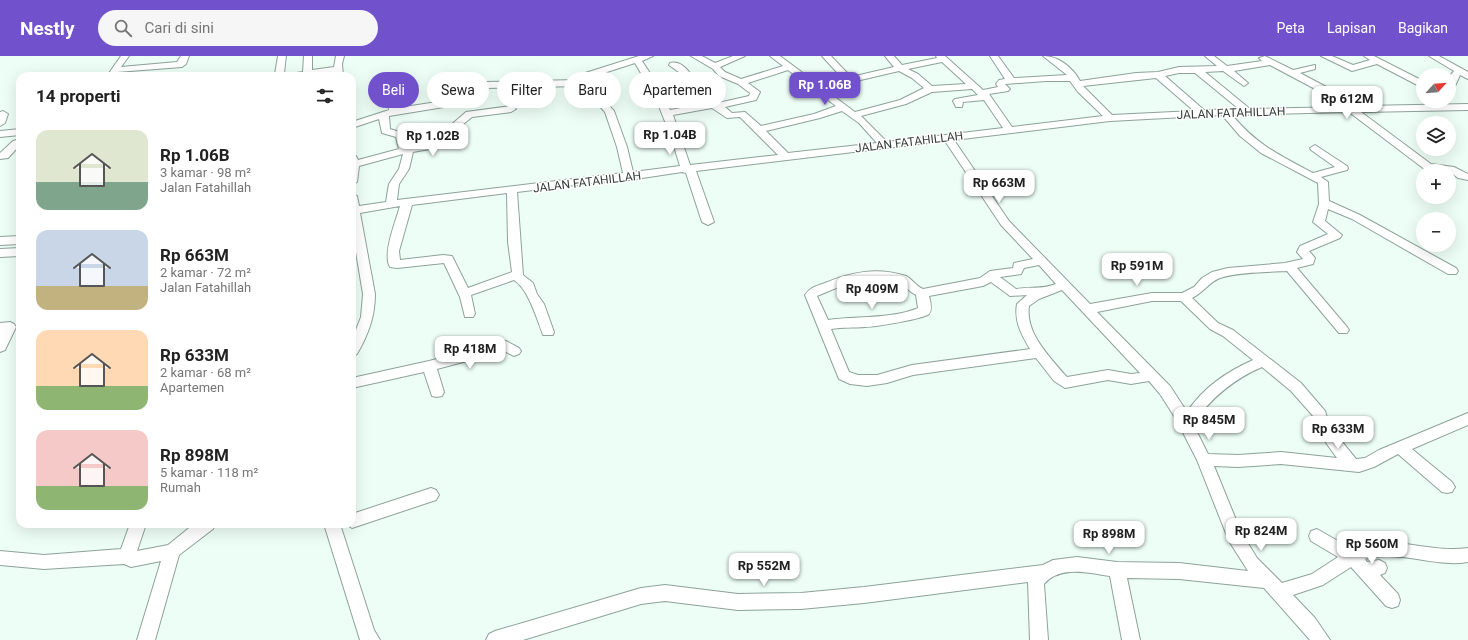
<!DOCTYPE html>
<html lang="id">
<meta charset="utf-8">
<style>
:root{--surface:#fff;--page:#f6f6f6;--text:#222;--muted:#767676;--accent:#7252cc}
body{margin:0;font-family:Roboto,sans-serif;background:var(--page);color:var(--text);height:100vh;display:flex;flex-direction:column;font-size:15px;white-space:nowrap}
*{box-sizing:border-box;margin:0}
p{font-size:13px;color:var(--muted)}
.icon{flex:none;width:22px;height:22px;fill:none;stroke:currentColor;stroke-width:2;stroke-linecap:round;stroke-linejoin:round}
.map{position:relative;flex:1;overflow:hidden}
.side{position:absolute;left:16px;top:16px;width:340px;height:456px;display:flex;flex-direction:column;background:var(--surface);border-radius:12px;box-shadow:0 4px 16px #0002}
.side>*{flex:none}
.top-card{position:absolute;left:368px;top:16px;width:380px;height:36px;display:flex;gap:8px}
.needle{width:26px;rotate:64deg}
.fabs{position:absolute;left:1416px;top:12px;display:grid;gap:8px}
.fabs a{display:grid;place-items:center;width:40px;height:40px;border-radius:50%;background:var(--surface);box-shadow:0 4px 16px #0002;font-size:20px}
.price{position:absolute;translate:-50% -34px;padding:0 9px;border-radius:8px;background:#fff;color:#222;font-size:13px;line-height:26px;filter:drop-shadow(0 1px 2px #0008)}
.price::after{content:'';position:absolute;left:50%;top:24px;width:12px;height:9px;margin-left:-6px;background:inherit;clip-path:polygon(0 0,100% 0,50% 100%)}
.price.active{background:var(--accent);color:#fff}
ul{padding:0;list-style:none}
li{display:flex;align-items:center;gap:12px;height:100px;padding:0 20px}
li span{display:grid;place-items:center;flex:none;width:112px;height:80px;border-radius:12px;color:#555}
li>.icon{margin-inline-start:auto}
span .icon{width:48px;height:48px;fill:#fffc;stroke-width:1}
li b{font-size:17px}
h2{display:flex;justify-content:space-between;align-items:center;height:48px;padding:0 20px;font-size:17px}
.chip{padding:0 14px;border-radius:18px;background:var(--surface);box-shadow:0 4px 16px #0002;font-size:14px;line-height:36px}
.chip.active{background:var(--accent);color:#fff}
header{display:flex;align-items:center;gap:24px;box-sizing:border-box;height:56px;padding:0 20px;background:var(--accent);color:#fff}
header strong{font-size:19px}
nav{display:flex;gap:22px;margin-inline-start:auto;font-size:14px}
.search{width:280px;height:36px;background:var(--page);display:flex;align-items:center;gap:10px;box-sizing:border-box;padding:0 14px;border-radius:22px;color:var(--muted);font-size:15px}
.map>svg:first-child{display:block}
.lines{fill:none;stroke-linecap:round;stroke-linejoin:round}
.minor-casing{stroke:#8da299;stroke-width:2}
.minor{fill:#fff;fill-rule:evenodd}
.labels{text-anchor:middle;stroke-width:3;stroke-linejoin:round;paint-order:stroke}
.far-street-label{font-size:12px;fill:#353d3a;stroke:#fff}
</style>
<header>
<strong>Nestly</strong>
<div class="search"><svg class="icon" aria-label="search" viewBox="0 0 24 24"><circle cx="10" cy="10" r="6"/><path d="M15 15l6 6"/></svg>Cari di sini</div>
<nav><a>Peta</a><a>Lapisan</a><a>Bagikan</a></nav>
</header>
<div class="map">
<svg width="1468" height="584" viewBox="0 0 1468 584">
<rect width="100%" height="100%" fill="#edfef7"/>
<g class="lines">
<defs>
<g id="minor">
<polygon points="121,0 129,0 121,11 177,6 181,0 189,0 186,8 182,11 117,16 115,20 107,20"/>
<polygon points="278,0 286,0 284,17 285,20 276,20 275,18"/>
<polygon points="304,0 312,0 312,14 334,11 336,0 344,0 342,8 343,20 335,20 334,16 310,20 289,20 290,18 303,16"/>
<path d="M639 0H653L642 5 659 31 688 26 680 17 669 9 670 7C692 2 698 44 718 47L749 40 750 37 738 28 719 20 713 13 691 0H702L715 7 733 0H745L720 11 725 16 741 23 783 10 770 0H780L823 32 843 23 822 0H831L851 21 894 11 885 0H894L902 9 937 2 936 0H945L983 34 998 31 996 28 999 24 1005 23 990 0H998L1014 22 1067 19 1043 0C1059 0 1073 12 1080 25L1136 17 1158 16 1179 11 1217 10 1205 0H1214L1227 10 1262 5 1259 2 1265 0 1293 14 1315 9V13L1300 17 1362 50 1468 48V54L1361 56 1431 108 1454 111 1468 118V124L1458 122 1449 115 1423 112 1349 56 1232 59C1257 89 1279 99 1313 117L1335 111 1311 94 1310 92 1315 89 1347 110 1348 112 1347 114 1321 121 1328 126 1329 145 1360 159 1456 212 1458 215 1456 218H1448L1352 163 1328 153 1325 165 1342 179 1340 182 1309 195 1315 202 1313 208 1297 212 1347 271 1349 274 1347 277H1339L1287 215C1269 216 1236 216 1220 222 1209 226 1203 237 1192 242L1218 267 1233 274 1301 327 1325 355 1330 371 1356 403 1365 402 1379 394 1468 357V369L1412 393 1452 426 1455 431 1452 436 1447 437 1442 436 1398 398 1374 411 1359 416 1281 408 1238 411 1214 410 1241 476 1257 502 1282 527 1312 518 1338 501 1311 485 1309 480 1311 475 1317 473 1352 493C1394 477 1428 498 1468 492V506C1434 512 1399 493 1365 503L1367 506 1379 504 1385 507 1387 512 1385 517 1380 519 1398 538 1400 544 1398 550 1392 552 1386 550 1351 511 1323 529 1293 539 1315 562 1330 584H1310L1264 532 1179 523 1127 522 1140 584H1122L1110 520C1089 517 1060 509 1044 528L1048 584H1030L1028 526 864 547 801 553 738 554 665 545 641 548 523 584H486L489 578 495 575 641 532 665 529 738 538 801 537 864 531 1043 509 1053 504 1077 501 1117 506 1179 507 1248 515 1229 485 1197 404 1176 363 1160 338 1149 325 1131 328 1108 324 1065 332 1054 325 1036 302 913 319 887 327 867 330 850 328 839 323 805 239C810 231 817 230 825 227 853 216 876 211 906 220 912 223 916 230 923 233L980 222 990 215 1013 212 1014 207 1033 203 1001 169 945 85 696 115 714 166 708 169 702 166 686 117 682 116 629 124 625 123 517 136 523 219 533 227 537 238 544 248 554 276 553 279H543L542 276C536 260 528 233 514 224L471 239 475 258 473 261H465L460 241 444 207 397 212 390 211C382 198 396 165 400 150L360 157 375 238C375 261 368 279 357 298L352 300V284L361 261 363 238 352 172V137L357 140 359 150 386 146 389 128 399 113 403 98 359 110 357 126 352 129V99L356 100 358 104 399 93 396 81 382 77 379 63 352 72V66L389 54 387 42 402 31 407 34 397 43 398 52 450 44 455 47 450 50 389 60 390 73 403 77 406 83 422 74 451 69 466 56 511 50 516 53 511 56 472 61 457 73 428 78 416 86 407 89 408 91 458 82 463 85 458 88 413 96 409 113 399 128 397 144 623 117 617 91 605 56 581 30 486 32 481 29 486 26 577 24 576 23 579 19ZM942 6 966 28 932 30 918 18 908 13ZM635 7 656 43 670 78 650 81 645 84 650 87 672 84 680 110 633 116 627 91 614 55 585 23ZM1270 9 1349 51 1250 53 1205 16 1223 15 1244 30 1248 27 1234 15ZM788 14 836 50 814 58 761 70 745 56 732 57 725 51 756 44 760 36 748 27ZM899 15 912 22 924 32 900 44 855 56 828 36 852 26ZM1179 17H1195L1239 53 1204 54 1165 20ZM1156 22 1194 55 1112 59 1083 30ZM1046 25H1070L1078 36 1103 60 1012 71 989 38 1008 35 1010 33 1005 28ZM691 31 703 48 670 54 662 36ZM972 33 978 39 955 43 953 45 956 51H962L963 46 984 44 1003 72 887 86 861 60 906 48 932 36ZM712 52 727 62 740 61 778 99 690 109 673 59ZM842 55 859 67 877 87 788 97 766 75 820 62ZM1222 59 1240 80 1261 97 1318 127 1319 148 1313 166 1328 178 1300 190 1297 196 1303 203 1285 207 1228 212 1212 216 1202 222 1194 231 1182 237H1152L1090 248 1009 165 992 140 1013 137 1014 135 1013 133 988 134 954 84 1110 65ZM507 137 508 186 512 216 468 232 452 200 443 199 400 204 399 195 412 149ZM1039 209 1056 228C1039 234 1033 230 1016 233L1000 221 1021 218 1024 212ZM865 223C875 223 892 222 901 228 907 232 910 236 916 239L918 252C893 263 855 260 828 264L817 240 853 225ZM991 226 1010 240 1027 239 1017 248C1014 265 1021 278 1030 293L912 309 877 319H858L849 316 831 273C843 271 854 272 865 271 875 271 923 263 929 258 933 253 930 245 929 240L983 230ZM1062 234 1140 317 1131 318 1108 314 1067 321 1064 318C1048 299 1025 276 1029 250L1039 243ZM1152 245H1181L1210 273 1223 280 1253 304C1226 316 1204 331 1187 356L1170 330 1097 256ZM1262 311 1291 335 1314 361 1319 377 1337 402 1281 396 1238 399 1208 398 1193 368C1211 342 1232 324 1262 311Z"/>
<polygon points="1321,0 1332,0 1353,9 1370,4 1364,0 1374,0 1423,25 1423,32 1377,8 1352,15"/>
<polygon points="1429,0 1439,0 1468,16 1468,23 1460,19 1455,30 1449,32 1449,21 1454,15"/>
<polygon points="3,55 8,58 5,67 0,70 0,56"/>
<polygon points="20,73 20,79 0,81 0,75"/>
<polygon points="20,83 20,89 8,102 0,103 0,97 13,85"/>
<polygon points="20,180 20,188 0,189 0,181"/>
<polygon points="20,192 20,200 0,201 0,193"/>
<polygon points="10,266 14,268 16,271 5,294 0,296 0,267"/>
<polygon points="506,285 519,292 521,295 519,298 514,300 504,295 437,313 444,336 442,340 437,341 432,340 424,316 352,332 352,322 429,305"/>
<polygon points="431,432 436,434 439,439 436,444 352,472 346,468 352,468 352,458"/>
<polygon points="130,468 146,468 137,495 168,489 194,468 215,468 213,473 179,499 155,584 137,584 161,505 131,511 124,508 44,513 0,509 0,495 44,499 121,493"/>
<polygon points="324,468 340,468 374,574 380,584 360,584"/>
</g>
</defs>
<use href="#minor" class="minor-casing"/>
<use href="#minor" class="minor"/>
</g>
<g class="labels">
<g class="far-street-label">
<text transform="translate(1231 57) rotate(-2)" y="4">JALAN FATAHILLAH</text>
<text transform="translate(909 86) rotate(-7)" y="4">JALAN FATAHILLAH</text>
<text transform="translate(587 126) rotate(-7)" y="4">JALAN FATAHILLAH</text>
</g>
</g>
</svg>
<div class="fabs">
<a><svg class="needle" viewBox="-14 -14 28 28"><path d="M0-13l5 13h-10z" fill="#e53935"/><path d="M0 13l5-13h-10z" fill="#767676"/></svg></a>
<a><svg class="icon" aria-label="layers" viewBox="0 0 24 24"><path d="M12 4l9 5-9 5-9-5zM3 14l9 5 9-5"/></svg></a>
<a>+</a>
<a>−</a>
</div>
<b class="price active" style="left:825px;top:50px">Rp 1.06B</b>
<b class="price" style="left:1347px;top:64px">Rp 612M</b>
<b class="price" style="left:670px;top:100px">Rp 1.04B</b>
<b class="price" style="left:433px;top:101px">Rp 1.02B</b>
<b class="price" style="left:999px;top:148px">Rp 663M</b>
<b class="price" style="left:1137px;top:231px">Rp 591M</b>
<b class="price" style="left:872px;top:254px">Rp 409M</b>
<b class="price" style="left:470px;top:314px">Rp 418M</b>
<b class="price" style="left:1209px;top:385px">Rp 845M</b>
<b class="price" style="left:1338px;top:394px">Rp 633M</b>
<b class="price" style="left:1261px;top:496px">Rp 824M</b>
<b class="price" style="left:1109px;top:499px">Rp 898M</b>
<b class="price" style="left:1372px;top:509px">Rp 560M</b>
<b class="price" style="left:764px;top:531px">Rp 552M</b>
<div class="top-card">
<a class="chip active">Beli</a>
<a class="chip">Sewa</a>
<a class="chip">Filter</a>
<a class="chip">Baru</a>
<a class="chip">Apartemen</a>
</div>
<section class="side">
<h2>14 properti<svg class="icon" aria-label="filters" viewBox="0 0 24 24"><path d="M4 7h16M4 17h16"/><circle cx="9" cy="7" r="2"/><circle cx="15" cy="17" r="2"/></svg></h2>
<ul>
<li><span style="background:linear-gradient(#dfe7d0 65%,#7fa58c 0)"><svg class="icon" aria-label="home" viewBox="0 0 24 24"><path d="M3 11l9-7 9 7M6 9v11h12V9"/></svg></span><div><b>Rp 1.06B</b><p>3 kamar · 98 m²</p><p>Jalan Fatahillah</p></div></li>
<li><span style="background:linear-gradient(#c9d6e8 70%,#c2b280 0)"><svg class="icon" aria-label="home" viewBox="0 0 24 24"><path d="M3 11l9-7 9 7M6 9v11h12V9"/></svg></span><div><b>Rp 663M</b><p>2 kamar · 72 m²</p><p>Jalan Fatahillah</p></div></li>
<li><span style="background:linear-gradient(#ffd9b3 70%,#8fb573 0)"><svg class="icon" aria-label="home" viewBox="0 0 24 24"><path d="M3 11l9-7 9 7M6 9v11h12V9"/></svg></span><div><b>Rp 633M</b><p>2 kamar · 68 m²</p><p>Apartemen</p></div></li>
<li><span style="background:linear-gradient(#f6c9c9 70%,#8fb573 0)"><svg class="icon" aria-label="home" viewBox="0 0 24 24"><path d="M3 11l9-7 9 7M6 9v11h12V9"/></svg></span><div><b>Rp 898M</b><p>5 kamar · 118 m²</p><p>Rumah</p></div></li>
</ul>
</section>
</div>
